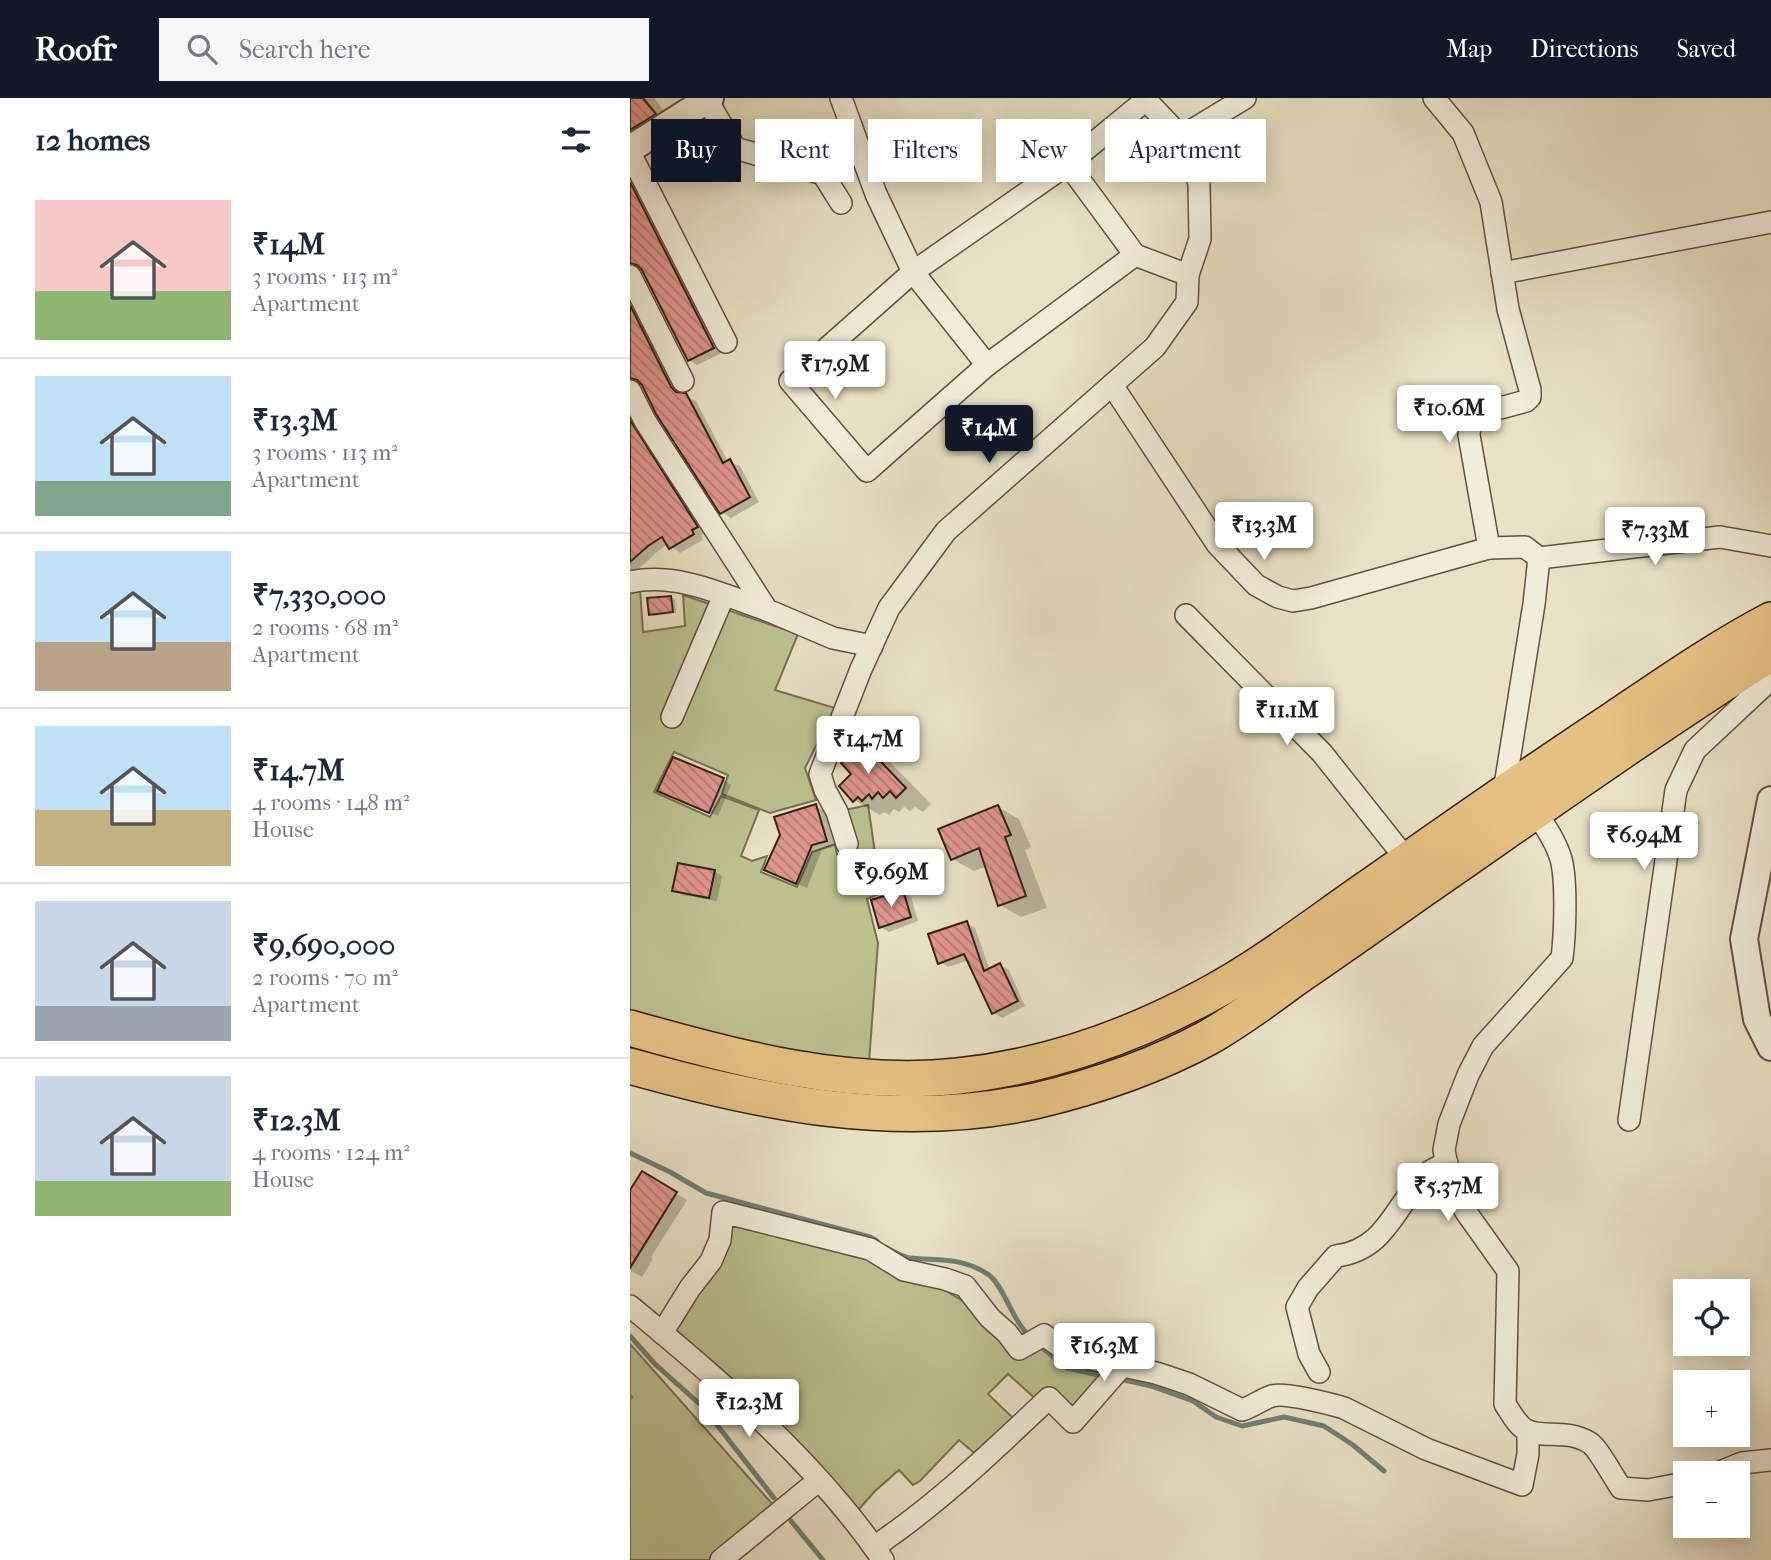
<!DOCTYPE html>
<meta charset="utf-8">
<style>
:root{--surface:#fff;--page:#f6f6f7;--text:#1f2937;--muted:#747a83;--line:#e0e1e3;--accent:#111827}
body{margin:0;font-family:"IM FELL French Canon",serif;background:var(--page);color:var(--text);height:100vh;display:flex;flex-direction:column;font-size:26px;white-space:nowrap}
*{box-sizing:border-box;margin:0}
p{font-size:23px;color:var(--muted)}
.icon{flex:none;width:38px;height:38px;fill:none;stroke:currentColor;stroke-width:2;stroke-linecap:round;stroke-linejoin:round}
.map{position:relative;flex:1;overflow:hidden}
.side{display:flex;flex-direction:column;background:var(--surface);width:630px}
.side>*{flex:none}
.banner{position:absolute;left:21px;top:21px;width:665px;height:63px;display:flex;gap:14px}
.tools{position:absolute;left:1043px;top:1181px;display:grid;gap:14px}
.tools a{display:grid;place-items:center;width:77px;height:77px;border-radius:0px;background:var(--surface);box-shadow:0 4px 18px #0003;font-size:35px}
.price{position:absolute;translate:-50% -60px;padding:0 16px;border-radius:7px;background:#fff;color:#222;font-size:23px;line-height:46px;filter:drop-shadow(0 2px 4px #0008)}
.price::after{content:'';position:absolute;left:50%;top:42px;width:21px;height:16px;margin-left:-10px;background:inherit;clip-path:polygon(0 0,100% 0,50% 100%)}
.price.on{background:var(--accent);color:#fff}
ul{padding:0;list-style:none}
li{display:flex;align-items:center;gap:21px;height:175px;padding:0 35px}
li+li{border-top:2px solid var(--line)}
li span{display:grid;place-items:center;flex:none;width:196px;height:140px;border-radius:0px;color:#555}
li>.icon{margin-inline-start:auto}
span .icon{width:84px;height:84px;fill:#fffc;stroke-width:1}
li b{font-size:30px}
h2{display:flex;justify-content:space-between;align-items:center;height:84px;padding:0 35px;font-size:30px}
.chip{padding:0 24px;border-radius:0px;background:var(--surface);box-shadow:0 4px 18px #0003;font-size:24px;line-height:63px}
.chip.on{background:var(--accent);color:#fff}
header{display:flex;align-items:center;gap:42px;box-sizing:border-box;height:98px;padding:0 35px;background:var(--accent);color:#fff}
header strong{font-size:33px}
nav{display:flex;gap:38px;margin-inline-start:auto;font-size:24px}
.search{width:490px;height:63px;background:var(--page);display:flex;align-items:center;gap:18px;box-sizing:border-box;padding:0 24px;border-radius:0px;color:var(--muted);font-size:26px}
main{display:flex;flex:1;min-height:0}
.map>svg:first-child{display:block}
.grass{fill:#bcc190;stroke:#797154;stroke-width:2}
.shadow{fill:#0003}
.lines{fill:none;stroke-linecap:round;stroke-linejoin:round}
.stream{stroke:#707f75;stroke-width:5}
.building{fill:url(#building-back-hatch);stroke:#362117;stroke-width:2}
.minor-casing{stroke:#625142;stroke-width:24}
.tertiary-casing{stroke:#625142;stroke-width:30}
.trunk-casing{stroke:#362117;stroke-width:38}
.minor{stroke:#f0ecd9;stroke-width:21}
.tertiary{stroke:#f0ecd9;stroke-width:26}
.trunk{stroke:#e4c082;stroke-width:35}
</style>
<header>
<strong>Roofr</strong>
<div class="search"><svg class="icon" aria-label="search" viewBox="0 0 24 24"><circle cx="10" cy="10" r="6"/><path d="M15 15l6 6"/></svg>Search here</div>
<nav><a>Map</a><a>Directions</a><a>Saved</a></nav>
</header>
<main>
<section class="side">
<h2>12 homes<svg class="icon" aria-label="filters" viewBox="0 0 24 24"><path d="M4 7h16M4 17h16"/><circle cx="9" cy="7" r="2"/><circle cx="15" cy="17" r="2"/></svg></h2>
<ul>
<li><span style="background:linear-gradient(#f6c9c9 65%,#8fb573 0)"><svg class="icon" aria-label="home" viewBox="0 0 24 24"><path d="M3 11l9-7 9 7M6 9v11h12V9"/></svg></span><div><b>₹14M</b><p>3 rooms · 113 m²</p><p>Apartment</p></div></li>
<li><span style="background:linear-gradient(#bfe0f5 75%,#7fa58c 0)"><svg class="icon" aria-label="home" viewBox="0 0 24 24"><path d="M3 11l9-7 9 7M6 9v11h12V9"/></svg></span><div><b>₹13.3M</b><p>3 rooms · 113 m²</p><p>Apartment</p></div></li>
<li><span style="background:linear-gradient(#bfe0f5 65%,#b9a48a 0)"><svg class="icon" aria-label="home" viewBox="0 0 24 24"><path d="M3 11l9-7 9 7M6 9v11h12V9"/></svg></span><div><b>₹7,330,000</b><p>2 rooms · 68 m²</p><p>Apartment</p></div></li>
<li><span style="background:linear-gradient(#bfe0f5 60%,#c2b280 0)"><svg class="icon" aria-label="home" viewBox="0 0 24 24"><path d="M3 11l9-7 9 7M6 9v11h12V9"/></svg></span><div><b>₹14.7M</b><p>4 rooms · 148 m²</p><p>House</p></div></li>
<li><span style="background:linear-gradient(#c9d6e8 75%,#9aa5b1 0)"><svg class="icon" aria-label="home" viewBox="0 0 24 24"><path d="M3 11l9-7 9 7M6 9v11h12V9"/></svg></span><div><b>₹9,690,000</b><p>2 rooms · 70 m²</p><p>Apartment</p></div></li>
<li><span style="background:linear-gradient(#c9d6e8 75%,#8fb573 0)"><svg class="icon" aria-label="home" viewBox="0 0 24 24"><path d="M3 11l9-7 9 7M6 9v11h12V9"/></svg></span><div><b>₹12.3M</b><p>4 rooms · 124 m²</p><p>House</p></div></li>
</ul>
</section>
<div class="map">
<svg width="1141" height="1462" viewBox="0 0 1141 1462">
<defs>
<pattern id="building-back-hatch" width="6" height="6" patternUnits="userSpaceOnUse" patternTransform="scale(1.75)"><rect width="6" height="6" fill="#e0958e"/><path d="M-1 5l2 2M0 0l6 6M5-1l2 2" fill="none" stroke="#b67973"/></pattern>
</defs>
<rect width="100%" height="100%" fill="#e8e1c5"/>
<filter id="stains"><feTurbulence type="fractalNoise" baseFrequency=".00286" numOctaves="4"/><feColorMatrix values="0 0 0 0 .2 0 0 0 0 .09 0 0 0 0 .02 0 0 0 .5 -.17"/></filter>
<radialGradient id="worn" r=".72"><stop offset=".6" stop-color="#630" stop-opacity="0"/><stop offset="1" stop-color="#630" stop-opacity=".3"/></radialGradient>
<g class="grass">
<polygon points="10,490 13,534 55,528 53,497 168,536 145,592 205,610 175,670 186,702 140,715 92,696 98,677 44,654 24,694 80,719 91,698 129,712 111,758 122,763 137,758 131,774 167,789 182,754 205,746 207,757 223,751 215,712 238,707 251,795 237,801 248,845 239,964 172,958 0,916 0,491"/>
<polygon points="94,1116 274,1172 316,1193 404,1245 483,1272 444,1314 408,1303 378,1276 358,1296 386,1323 349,1359 329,1342 290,1383 283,1387 269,1372 245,1393 222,1419 34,1235"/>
<polygon points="0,1246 145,1409 85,1462 0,1462 0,1301 2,1299 0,1296"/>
</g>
<g class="shadow">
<polygon points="0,0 24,0 34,13 31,15 37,24 0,53"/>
<polygon points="0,80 4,82 92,255 67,267 59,262 13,170 2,171 0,174"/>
<polygon points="2,213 11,218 51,297 66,303 98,364 110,368 129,404 101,420 92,414 13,286 5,286 0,290"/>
<polygon points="0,311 76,434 71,437 73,442 50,455 38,446 28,453 3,476 0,474"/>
<polygon points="41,499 45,501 46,515 24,518 20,516"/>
<polygon points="232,647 258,662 301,706 293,714 285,709 280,713 274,709 269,714 264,711 259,717 254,714 250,717 224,702 224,676"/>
<polygon points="93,682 101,687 88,718 38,697"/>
<polygon points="186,708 196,714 206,748 192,752 177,790 147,777"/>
<polygon points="368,709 389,721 401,749 395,752 417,810 391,819 370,807 357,768 344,773 322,761"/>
<polygon points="84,773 92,778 87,803 52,797 44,792"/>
<polygon points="273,794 281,799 288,823 259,834 250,829"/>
<polygon points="336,825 345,830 360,873 370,867 379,872 395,908 372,920 364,915 339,862 318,869 310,864"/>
<polygon points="13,1075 57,1102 21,1159 23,1161 12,1179 0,1172 0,1095"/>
</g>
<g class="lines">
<g class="stream">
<polyline points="0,1055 40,1074 76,1095 240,1139 247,1143"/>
<path d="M255 1149C263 1153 272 1159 280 1160 309 1163 333 1159 359 1177 373 1187 383 1224 401 1240"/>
<polyline points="0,1238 25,1266 73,1309 144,1400"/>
<polyline points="408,1246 437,1270 477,1279"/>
<polyline points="490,1281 521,1288 563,1303 586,1319 612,1328 654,1319 694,1328 723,1347 754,1373"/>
<polyline points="161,1423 193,1462"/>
</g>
</g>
<g class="building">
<polygon points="0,0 13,0 26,16 0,32"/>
<polygon points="0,84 84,250 58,263 12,172 7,167 0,165"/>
<polygon points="0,207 41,289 46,294 56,295 93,365 100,361 120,399 90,416 26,316 12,287 7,282 0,280"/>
<polygon points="0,322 68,429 62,432 64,436 39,451 32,439 18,448 0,464"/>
<polygon points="41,498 43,514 19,517 17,500"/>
<polygon points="232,644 276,690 266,700 260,693 253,700 248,694 242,701 239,696 232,703 228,699 223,704 209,688 221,676 211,665"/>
<polygon points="43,659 94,680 79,715 27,693"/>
<polygon points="186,706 197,743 182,747 166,786 134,772 150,737 144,719"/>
<polygon points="368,707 381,737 375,739 396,798 368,808 349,750 321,762 308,731"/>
<polygon points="48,765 85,772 79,800 42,793"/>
<polygon points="273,792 281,819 249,830 241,802"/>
<polygon points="337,823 354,873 370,865 388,903 362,916 334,856 308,866 298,836"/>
<polygon points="12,1073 47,1094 0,1170 0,1092"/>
</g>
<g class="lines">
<defs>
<g id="minor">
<polyline points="211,0 246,96 283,174 357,267"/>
<polyline points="804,0 833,35 861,104 878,211 900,292 900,299 896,303 848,316 840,324 839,337 859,450 895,449 909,460 904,506 874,694"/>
<polyline points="77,2 105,50 193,76 211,105"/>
<polyline points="516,2 438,66 283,174 160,283 237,373 357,267 505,157 558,177"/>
<polyline points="551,39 615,0"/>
<polyline points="0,55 96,244"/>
<polyline points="438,66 505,157"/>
<polyline points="872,175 1141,124"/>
<polyline points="0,178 53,283"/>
<polyline points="482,287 587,446 626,487 648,499 663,503 681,500 859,450"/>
<polyline points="0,293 15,323 137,512 203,540 242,548"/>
<polyline points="909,460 1090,439 1141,448"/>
<path d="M0 484C47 474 93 497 137 512"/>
<polyline points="556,517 692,655 777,762"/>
<polyline points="42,619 94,497"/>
<path d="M905 713C915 728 926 744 931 761 937 783 935 837 932 860L853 948 838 977 819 1026 814 1052 821 1087 836 1114 878 1173 875 1306C881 1315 887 1327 896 1332 912 1341 937 1330 960 1345 968 1350 984 1380 991 1390L1018 1392 1055 1385"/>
<polyline points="217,746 207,714 195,692 190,676 231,571 259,510 316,433 525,249 557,204 558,177 570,141 569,85 551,39 514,0"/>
<polyline points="999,1022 1046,692 1065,652 1141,581"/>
<path d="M0 1208C92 1284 185 1363 253 1462"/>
<path d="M32 1235 60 1190 81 1163 90 1142 93 1114 240 1151 274 1172 315 1181 335 1188 360 1220 377 1235 389 1251 414 1237 442 1257 526 1275 559 1286 612 1312C622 1309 632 1301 642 1298 654 1294 701 1306 714 1310L796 1351 892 1387 898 1356V1333"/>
<path d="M689 1274 679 1256 667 1209 678 1190 706 1158C755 1152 764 1110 793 1079 799 1072 809 1069 817 1065"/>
<polyline points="1085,1376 1112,1365 1141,1362"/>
<path d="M244 1449C308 1406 363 1353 419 1300L443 1324 493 1267"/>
<polyline points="91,1462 189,1382"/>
</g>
<g id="tertiary">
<polyline points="0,51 80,0"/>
<polyline points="1141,702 1114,841 1127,921 1141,949"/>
</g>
<g id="trunk">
<path d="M0 930C105 960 218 990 328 978 414 969 500 939 576 898 634 867 687 825 741 788 822 731 902 675 984 621 1036 586 1086 551 1141 522"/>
<path d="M0 968C132 1005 267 1033 405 1003 464 989 526 968 579 939 609 922 637 901 664 881 708 851 752 820 796 789 910 710 1024 629 1141 555"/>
</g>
</defs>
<use href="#minor" class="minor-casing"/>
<use href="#tertiary" class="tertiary-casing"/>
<use href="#trunk" class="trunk-casing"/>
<use href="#minor" class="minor"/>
<use href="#tertiary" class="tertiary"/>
<use href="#trunk" class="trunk"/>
</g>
<rect width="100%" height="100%" filter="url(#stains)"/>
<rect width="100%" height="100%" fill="url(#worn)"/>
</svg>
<div class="tools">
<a><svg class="icon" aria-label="locate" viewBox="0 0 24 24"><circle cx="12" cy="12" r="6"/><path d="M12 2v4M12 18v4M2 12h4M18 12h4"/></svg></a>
<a>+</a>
<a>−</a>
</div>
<b class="price" style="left:205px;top:303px">₹17.9M</b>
<b class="price" style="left:819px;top:347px">₹10.6M</b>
<b class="price on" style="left:359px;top:367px">₹14M</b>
<b class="price" style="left:634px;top:464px">₹13.3M</b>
<b class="price" style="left:1025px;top:469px">₹7.33M</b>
<b class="price" style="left:657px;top:649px">₹11.1M</b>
<b class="price" style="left:238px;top:678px">₹14.7M</b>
<b class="price" style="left:1014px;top:774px">₹6.94M</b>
<b class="price" style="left:261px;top:811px">₹9.69M</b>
<b class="price" style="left:818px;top:1125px">₹5.37M</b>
<b class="price" style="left:474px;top:1285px">₹16.3M</b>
<b class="price" style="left:119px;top:1341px">₹12.3M</b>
<div class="banner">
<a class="chip on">Buy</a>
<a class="chip">Rent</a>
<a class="chip">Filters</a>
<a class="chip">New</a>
<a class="chip">Apartment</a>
</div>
</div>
</main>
